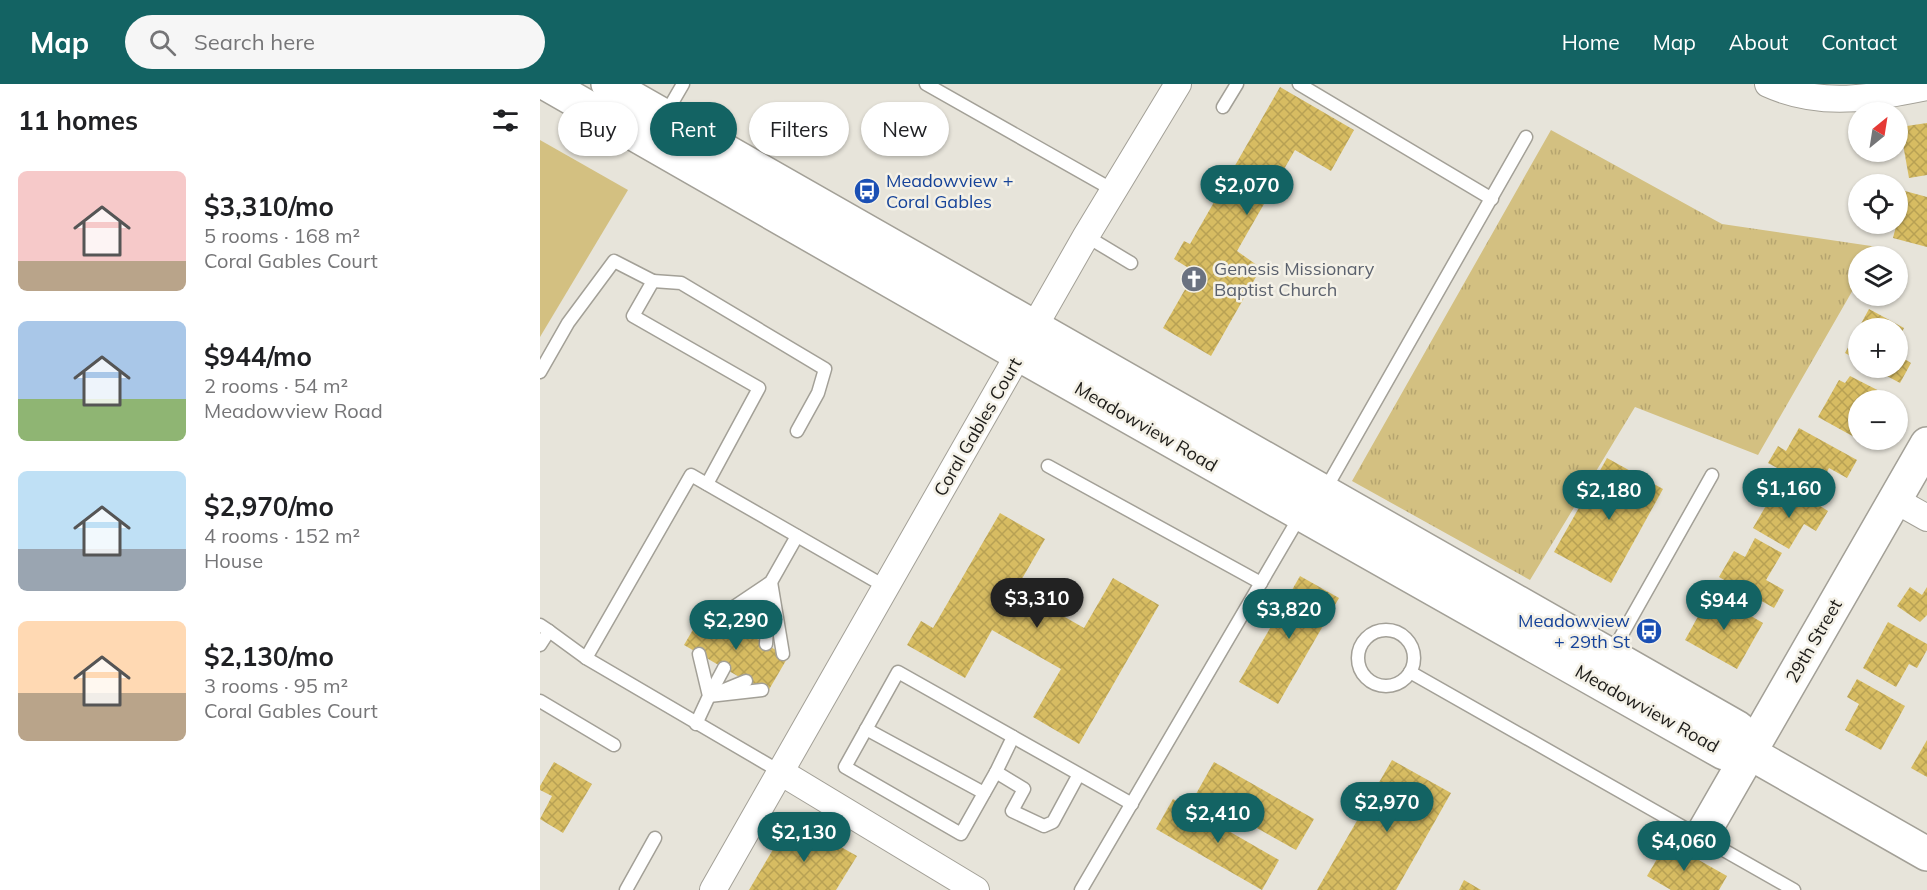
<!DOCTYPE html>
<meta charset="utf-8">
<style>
:root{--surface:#fff;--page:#f6f6f6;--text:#202124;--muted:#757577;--accent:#136363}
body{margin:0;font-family:Mulish,sans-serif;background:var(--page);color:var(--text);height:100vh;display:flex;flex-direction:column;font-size:22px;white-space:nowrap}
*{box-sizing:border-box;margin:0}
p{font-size:20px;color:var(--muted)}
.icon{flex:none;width:33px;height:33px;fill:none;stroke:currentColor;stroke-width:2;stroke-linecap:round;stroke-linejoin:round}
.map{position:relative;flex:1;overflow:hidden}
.details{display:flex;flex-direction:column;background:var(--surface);width:540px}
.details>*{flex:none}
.top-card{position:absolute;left:18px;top:18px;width:570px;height:54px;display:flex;gap:12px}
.needle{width:39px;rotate:30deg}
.fabs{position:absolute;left:1308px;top:18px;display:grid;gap:12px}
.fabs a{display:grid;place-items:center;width:60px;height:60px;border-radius:50%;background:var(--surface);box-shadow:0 2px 4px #0004;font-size:30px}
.price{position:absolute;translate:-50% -51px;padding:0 14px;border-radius:21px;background:var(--accent);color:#fff;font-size:20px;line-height:39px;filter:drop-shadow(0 2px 3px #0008)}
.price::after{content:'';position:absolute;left:50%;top:36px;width:18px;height:14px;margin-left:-9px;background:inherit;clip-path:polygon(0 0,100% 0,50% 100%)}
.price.current{background:#222;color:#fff}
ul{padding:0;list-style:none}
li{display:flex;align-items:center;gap:18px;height:150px;padding:0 18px}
li span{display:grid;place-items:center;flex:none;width:168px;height:120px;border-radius:9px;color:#555}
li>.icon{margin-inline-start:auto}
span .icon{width:72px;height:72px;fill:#fffc;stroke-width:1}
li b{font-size:26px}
h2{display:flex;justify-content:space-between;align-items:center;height:72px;padding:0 18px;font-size:26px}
.chip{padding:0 21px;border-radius:27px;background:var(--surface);box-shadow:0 2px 4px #0004;font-size:21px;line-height:54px}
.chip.current{background:var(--accent);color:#fff}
header{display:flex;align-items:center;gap:36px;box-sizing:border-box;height:84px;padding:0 30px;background:var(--accent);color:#fff}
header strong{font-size:28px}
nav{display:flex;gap:33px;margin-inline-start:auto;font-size:21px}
.search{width:420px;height:54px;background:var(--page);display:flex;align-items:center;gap:15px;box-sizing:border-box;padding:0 21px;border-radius:33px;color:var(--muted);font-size:22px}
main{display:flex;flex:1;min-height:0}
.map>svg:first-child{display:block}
.grass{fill:url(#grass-tufts)}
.park{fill:#d3c081}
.building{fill:url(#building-cross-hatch)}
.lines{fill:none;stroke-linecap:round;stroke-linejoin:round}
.lane-casing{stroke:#a3a097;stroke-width:15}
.street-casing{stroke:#a3a097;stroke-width:28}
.secondary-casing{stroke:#a3a097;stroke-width:36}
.lane{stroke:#fff;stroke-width:12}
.street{stroke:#fff;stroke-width:26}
.secondary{stroke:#fff;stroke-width:33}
.labels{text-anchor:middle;stroke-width:5;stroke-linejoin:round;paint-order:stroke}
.transit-label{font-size:18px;fill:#164399;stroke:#f4f1e7;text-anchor:start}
.worship-label{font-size:18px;fill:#5b616d;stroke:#f4f1e7;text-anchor:start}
.street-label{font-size:18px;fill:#1d1c19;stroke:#f4f1e7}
</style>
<header>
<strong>Map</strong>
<div class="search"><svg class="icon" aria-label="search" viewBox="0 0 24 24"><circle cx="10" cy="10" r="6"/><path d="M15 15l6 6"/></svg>Search here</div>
<nav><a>Home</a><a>Map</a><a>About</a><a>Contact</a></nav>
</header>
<main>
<section class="details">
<h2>11 homes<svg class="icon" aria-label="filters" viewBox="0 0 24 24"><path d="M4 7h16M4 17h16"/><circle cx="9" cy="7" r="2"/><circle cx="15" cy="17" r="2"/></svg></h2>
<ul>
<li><span style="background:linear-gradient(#f6c9c9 75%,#b9a48a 0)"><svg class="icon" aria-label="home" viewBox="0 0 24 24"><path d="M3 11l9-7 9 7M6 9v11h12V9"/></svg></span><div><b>$3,310/mo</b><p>5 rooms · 168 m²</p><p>Coral Gables Court</p></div></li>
<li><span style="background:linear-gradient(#a9c7e8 65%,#8fb573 0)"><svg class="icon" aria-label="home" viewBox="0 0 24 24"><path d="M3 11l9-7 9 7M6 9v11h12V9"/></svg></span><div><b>$944/mo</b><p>2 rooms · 54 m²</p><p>Meadowview Road</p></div></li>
<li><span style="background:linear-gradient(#bfe0f5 65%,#9aa5b1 0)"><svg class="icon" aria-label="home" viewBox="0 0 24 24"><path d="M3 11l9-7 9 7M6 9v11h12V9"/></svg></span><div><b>$2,970/mo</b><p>4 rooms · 152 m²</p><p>House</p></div></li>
<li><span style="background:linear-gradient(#ffd9b3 60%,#b9a48a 0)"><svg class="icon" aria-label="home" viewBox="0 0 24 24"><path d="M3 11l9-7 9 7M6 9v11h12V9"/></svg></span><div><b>$2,130/mo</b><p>3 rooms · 95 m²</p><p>Coral Gables Court</p></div></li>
</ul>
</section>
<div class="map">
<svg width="1387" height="806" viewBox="0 0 1387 806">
<defs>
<pattern id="grass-tufts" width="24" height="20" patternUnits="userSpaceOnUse" patternTransform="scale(1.5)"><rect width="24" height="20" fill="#d3c081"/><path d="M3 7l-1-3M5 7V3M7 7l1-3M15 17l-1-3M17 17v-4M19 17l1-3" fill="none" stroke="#b5a46f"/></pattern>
<pattern id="building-cross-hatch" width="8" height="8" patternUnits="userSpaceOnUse" patternTransform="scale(1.5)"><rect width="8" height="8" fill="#d7bc62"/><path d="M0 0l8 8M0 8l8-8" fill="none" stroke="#b8a154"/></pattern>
</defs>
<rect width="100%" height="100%" fill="#e7e4da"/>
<polygon class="grass" points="1011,46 1182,140 1338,163 1332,172 1318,172 1318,197 1218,371 1095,323 990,496 812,397"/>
<polygon class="park" points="0,56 88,106 0,253"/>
<g class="building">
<polygon points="740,3 814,46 791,87 755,66 697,167 721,184 671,272 623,244 655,188 634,175 644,157 650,160"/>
<polygon points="1387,39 1387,91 1369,94 1360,43"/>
<polygon points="1365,107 1387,113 1387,163 1353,154"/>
<polygon points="1329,225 1364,244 1358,256 1358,244 1318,244 1318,276 1305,269"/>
<polygon points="1358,271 1371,279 1360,299 1332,284 1358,284"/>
<polygon points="1310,292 1353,314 1352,316 1318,316 1318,349 1316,354 1278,333 1299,296 1305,299"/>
<polygon points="1259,344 1317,376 1307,394 1289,384 1277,406 1228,379 1238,362 1246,367"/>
<polygon points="1067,374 1123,405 1071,499 1014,468"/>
<polygon points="1234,408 1257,422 1263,411 1288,427 1276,447 1264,440 1249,465 1213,444"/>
<polygon points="460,429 505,455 476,505 544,544 573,494 619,521 539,660 493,633 521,585 452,546 425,594 367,561 381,537 393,544"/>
<polygon points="1215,454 1242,469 1226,496 1244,506 1234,524 1179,493 1194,467 1205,473"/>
<polygon points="760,492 799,514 738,620 699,598"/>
<polygon points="1370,503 1382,511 1387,503 1387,531 1380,538 1357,522"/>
<polygon points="1171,509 1223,539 1197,585 1145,556"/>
<polygon points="165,525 248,573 227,609 144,561"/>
<polygon points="1348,538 1387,560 1387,566 1377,584 1369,580 1356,603 1323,584"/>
<polygon points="1317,595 1365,622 1341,666 1305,646 1319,620 1307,613"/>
<polygon points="1387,656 1387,693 1371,684"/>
<polygon points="852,676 911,709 856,806 777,806"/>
<polygon points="14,678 52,700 23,749 0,735 12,712 0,706 0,702"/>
<polygon points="674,678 774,735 756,766 656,710"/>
<polygon points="633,715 739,776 722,806 616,745"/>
<polygon points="251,735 317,772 296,806 209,806"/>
<polygon points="1127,758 1187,792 1179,806 1131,806 1107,792"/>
<polygon points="924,796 941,806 919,806"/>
</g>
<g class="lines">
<defs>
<g id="lane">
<polyline points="386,0 573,106"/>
<polyline points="759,0 952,115"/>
<polyline points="683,23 697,0"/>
<polyline points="125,31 143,0"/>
<polyline points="546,152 591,179"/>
<polyline points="113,197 141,199 285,285 278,309 257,347"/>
<polyline points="0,288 28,239 74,177 113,197 93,232 219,304 167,400"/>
<polyline points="508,382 721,499"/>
<polyline points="785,406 986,53"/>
<polyline points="231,498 243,570"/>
<polyline points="179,533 231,498 257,452"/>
<polyline points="0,541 9,547 0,561"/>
<circle cx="846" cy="574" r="28"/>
<polyline points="9,547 46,574 239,687"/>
<polyline points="204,547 229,502"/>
<polyline points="226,560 229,517"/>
<polyline points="1071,570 1172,391"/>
<polyline points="46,574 151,391 346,503"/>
<polyline points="870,588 1254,806"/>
<polyline points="184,606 206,597"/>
<polyline points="169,612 222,606"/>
<polyline points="169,612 184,584"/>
<polyline points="0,617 74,661"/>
<polyline points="156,640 169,612 159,570"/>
<polyline points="326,645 444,709"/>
<polyline points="456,688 473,653"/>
<path d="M539 690 513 738 504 742 472 727 484 705 456 688 421 750 305 683 358 588C436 632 514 676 592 720"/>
<polyline points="86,806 115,754"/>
<polyline points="541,806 760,432"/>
</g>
<g id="street">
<path d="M1228 0C1281 24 1332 14 1387 3"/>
<polyline points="1355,416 1387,434"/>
<polyline points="239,687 436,806"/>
<polyline points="173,806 546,152 638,0"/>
</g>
<g id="secondary">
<polyline points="7,0 480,271 1184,669 1210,669 1387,770"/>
<polyline points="68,0 1198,644 1210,669"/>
<polyline points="1161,753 1387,360"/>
</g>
</defs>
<use href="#lane" class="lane-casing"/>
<use href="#street" class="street-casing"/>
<use href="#secondary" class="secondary-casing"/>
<use href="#lane" class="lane"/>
<use href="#street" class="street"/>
<use href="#secondary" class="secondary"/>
</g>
<defs>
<symbol id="bus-disc" viewBox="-11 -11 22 22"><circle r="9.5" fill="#1a4fb4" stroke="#f4f1e7"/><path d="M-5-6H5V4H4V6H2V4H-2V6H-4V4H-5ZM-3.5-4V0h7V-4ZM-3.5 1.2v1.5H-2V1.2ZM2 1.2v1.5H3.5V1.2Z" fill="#fff"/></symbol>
<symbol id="church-disc" viewBox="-11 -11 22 22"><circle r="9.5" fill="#6b7280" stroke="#f4f1e7"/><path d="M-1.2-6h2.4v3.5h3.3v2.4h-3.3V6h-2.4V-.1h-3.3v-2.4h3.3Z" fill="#fff"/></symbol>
</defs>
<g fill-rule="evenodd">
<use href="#bus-disc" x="312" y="92" width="30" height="30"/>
<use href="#church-disc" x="639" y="180" width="30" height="30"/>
<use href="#bus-disc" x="1094" y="532" width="30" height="30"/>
</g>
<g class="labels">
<g class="transit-label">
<text x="346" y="103">Meadowview +<tspan x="346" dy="21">Coral Gables</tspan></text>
<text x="1090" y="543" text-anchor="end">Meadowview<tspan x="1090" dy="21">+ 29th St</tspan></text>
</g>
<g class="worship-label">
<text x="674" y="191">Genesis Missionary<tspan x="674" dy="21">Baptist Church</tspan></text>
</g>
<g class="street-label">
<text transform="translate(438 343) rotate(-60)" y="6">Coral Gables Court</text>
<text transform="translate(606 343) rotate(30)" y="6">Meadowview Road</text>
<text transform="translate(1274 557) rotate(-60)" y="6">29th Street</text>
<text transform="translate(1107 625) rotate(29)" y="6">Meadowview Road</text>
</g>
</g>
</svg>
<div class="fabs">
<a><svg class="needle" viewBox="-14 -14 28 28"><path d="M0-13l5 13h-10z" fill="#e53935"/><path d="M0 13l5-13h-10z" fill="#757577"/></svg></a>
<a><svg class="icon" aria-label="locate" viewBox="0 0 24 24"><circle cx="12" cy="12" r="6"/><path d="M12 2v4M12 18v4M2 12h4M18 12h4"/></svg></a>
<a><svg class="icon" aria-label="layers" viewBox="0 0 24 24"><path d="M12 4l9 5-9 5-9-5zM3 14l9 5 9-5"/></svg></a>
<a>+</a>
<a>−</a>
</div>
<b class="price" style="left:707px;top:132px">$2,070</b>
<b class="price" style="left:1249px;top:435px">$1,160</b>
<b class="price" style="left:1069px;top:437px">$2,180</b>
<b class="price current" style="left:497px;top:545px">$3,310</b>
<b class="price" style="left:1184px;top:547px">$944</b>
<b class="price" style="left:749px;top:556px">$3,820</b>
<b class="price" style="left:196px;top:567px">$2,290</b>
<b class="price" style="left:847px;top:749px">$2,970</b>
<b class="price" style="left:678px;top:760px">$2,410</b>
<b class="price" style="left:264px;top:779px">$2,130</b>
<b class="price" style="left:1144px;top:788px">$4,060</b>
<div class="top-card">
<a class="chip">Buy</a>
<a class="chip current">Rent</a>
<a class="chip">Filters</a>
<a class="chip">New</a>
</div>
</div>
</main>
